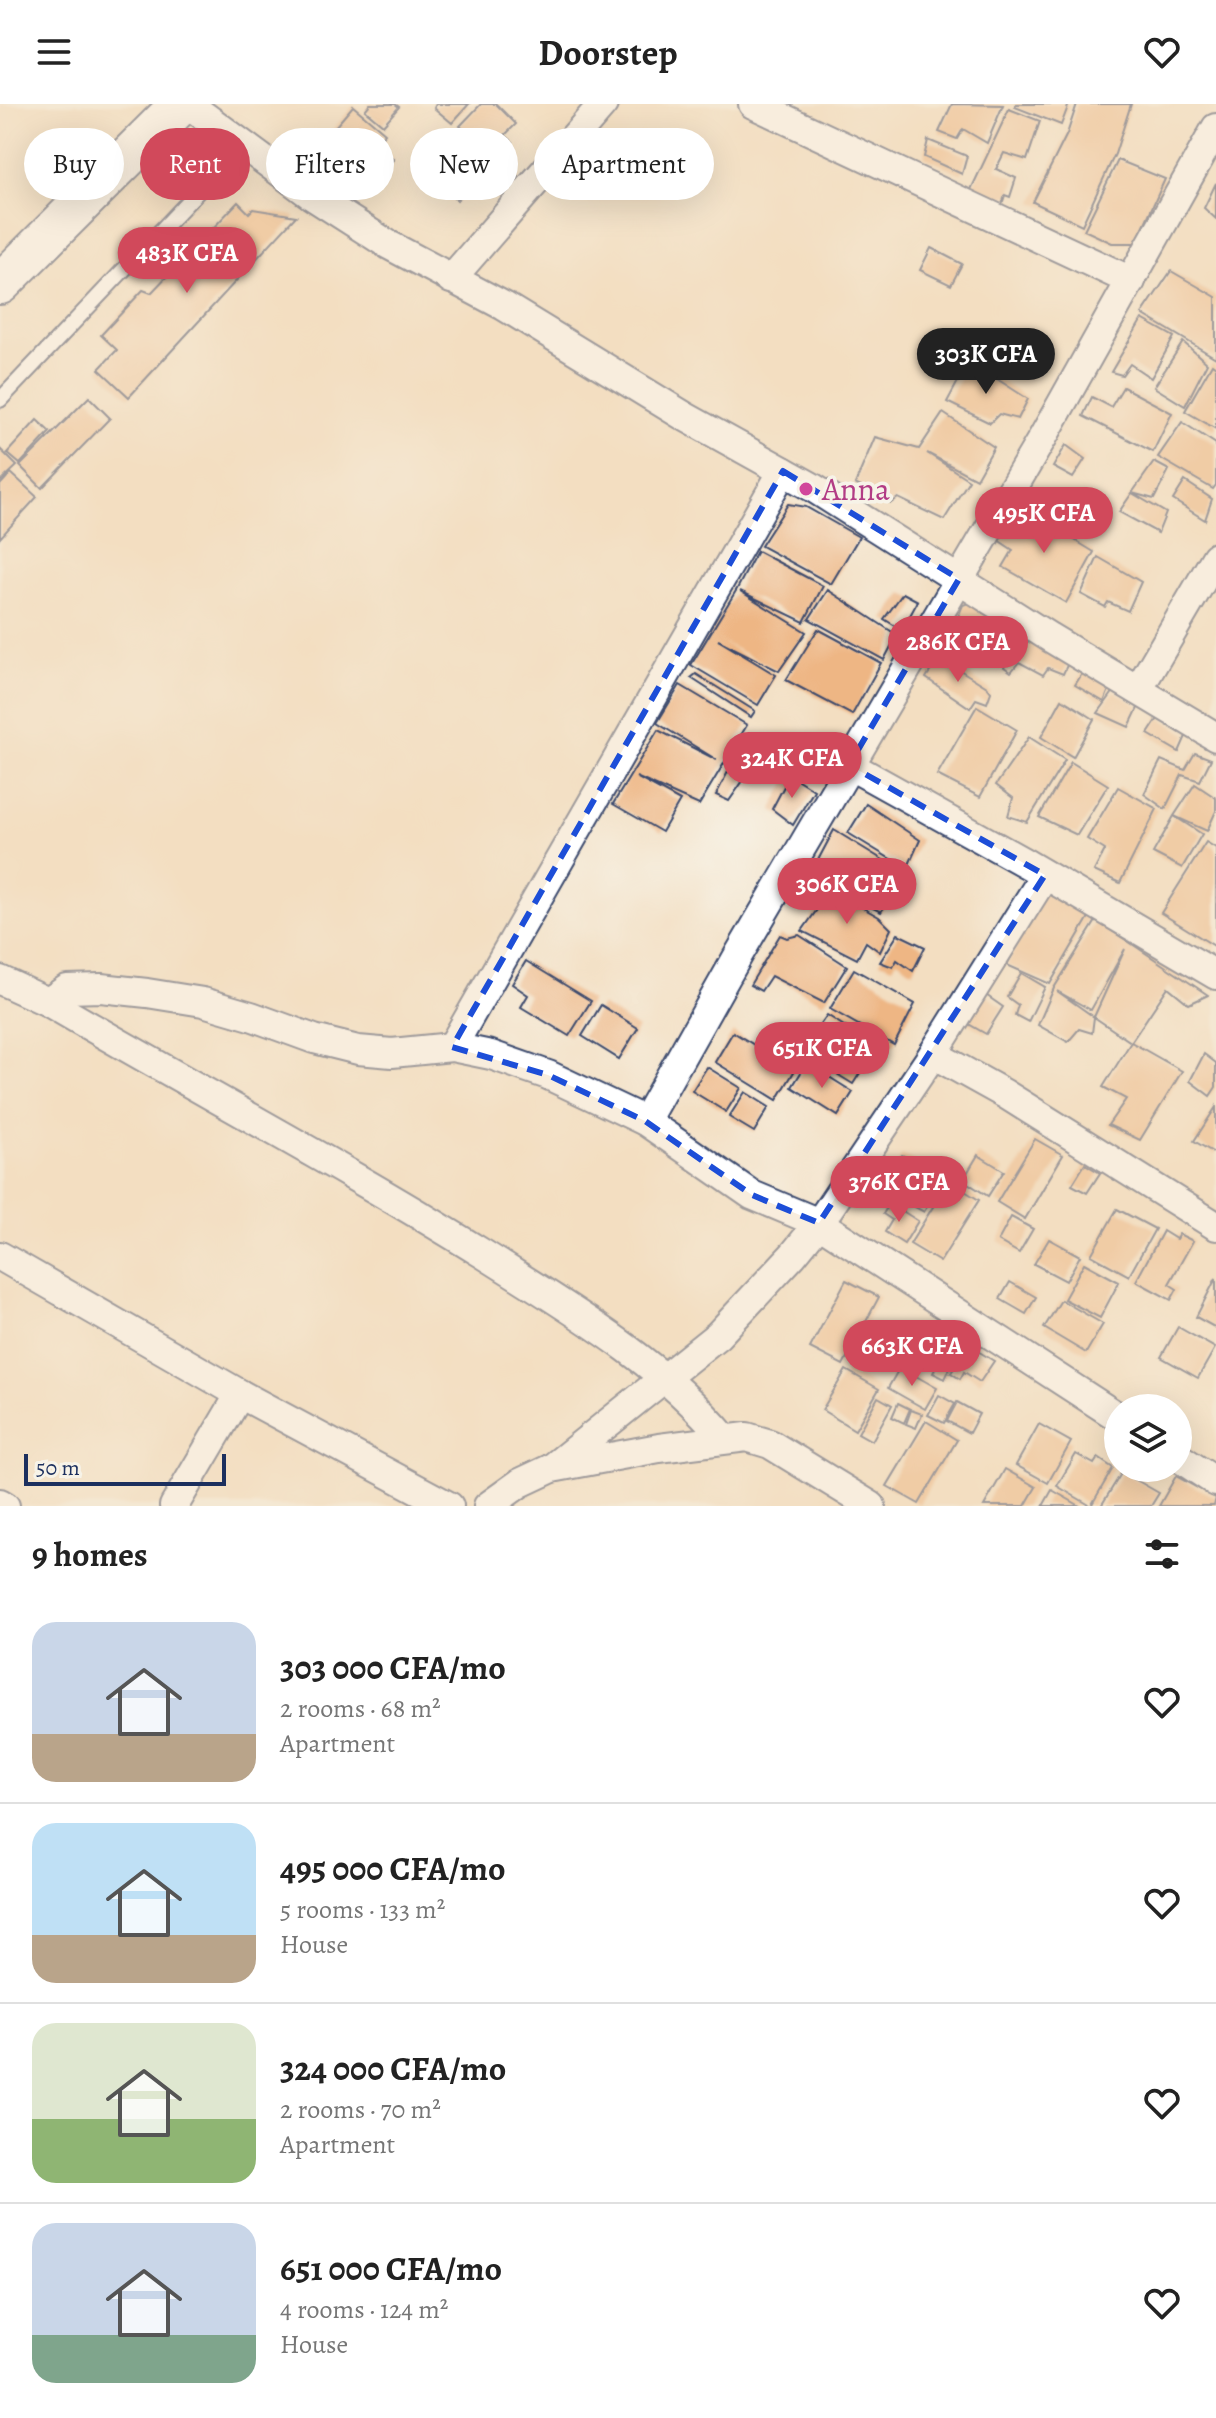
<!DOCTYPE html>
<meta charset="utf-8">
<style>
:root{--surface:#fff;--page:#f2f2f2;--text:#222;--muted:#767676;--line:#e0e0e0;--accent:#d1495b}
body{margin:0;font-family:Alegreya,serif;background:var(--page);color:var(--text);height:100vh;display:flex;flex-direction:column;font-size:30px;white-space:nowrap}
*{box-sizing:border-box;margin:0}
p{font-size:26px;color:var(--muted)}
.icon{flex:none;width:44px;height:44px;fill:none;stroke:currentColor;stroke-width:2;stroke-linecap:round;stroke-linejoin:round}
.map{position:relative;height:1402px;overflow:hidden}
.drawer{display:flex;flex-direction:column;background:var(--surface);flex:1}
.drawer>*{flex:none}
.guide{position:absolute;left:24px;top:24px;width:800px;height:72px;display:flex;gap:16px}
.controls{position:absolute;left:1104px;top:1290px;display:grid;gap:16px}
.controls a{display:grid;place-items:center;width:88px;height:88px;border-radius:50%;background:var(--surface);box-shadow:0 8px 32px #0002;font-size:40px}
.scale{position:absolute;left:24px;bottom:20px;width:202px;box-sizing:border-box;padding-left:8px;border:4px solid #1b2f5e;border-top:0;font-size:22px;line-height:28px;white-space:nowrap;color:#1b2f5e;-webkit-text-stroke:6px #f7f3e8;paint-order:stroke}
.price{position:absolute;translate:-50% -68px;padding:0 18px;border-radius:28px;background:var(--accent);color:#fff;font-size:26px;line-height:52px;filter:drop-shadow(0 2px 4px #0008)}
.price::after{content:'';position:absolute;left:50%;top:48px;width:24px;height:18px;margin-left:-12px;background:inherit;clip-path:polygon(0 0,100% 0,50% 100%)}
.price.current{background:#222;color:#fff}
ul{padding:0;list-style:none}
li{display:flex;align-items:center;gap:24px;height:200px;padding:0 32px}
li+li{border-top:2px solid var(--line)}
li span{display:grid;place-items:center;flex:none;width:224px;height:160px;border-radius:24px;color:#555}
li>.icon{margin-inline-start:auto}
span .icon{width:96px;height:96px;fill:#fffc;stroke-width:1}
li b{font-size:34px}
h2{display:flex;justify-content:space-between;align-items:center;height:96px;padding:0 32px;font-size:34px}
.chip{padding:0 28px;border-radius:36px;background:var(--surface);box-shadow:0 8px 32px #0002;font-size:28px;line-height:72px}
.chip.current{background:var(--accent);color:#fff}
header{display:flex;justify-content:space-between;align-items:center;height:104px;padding:0 32px;background:var(--surface);font-size:36px;font-weight:600}
.map>svg:first-child{display:block}
.building{fill:#eeb684}
.lines{fill:none;stroke-linecap:round;stroke-linejoin:round}
.lane-casing{stroke:#3b496d;stroke-width:18}
.street-casing{stroke:#3b496d;stroke-width:32}
.secondary-casing{stroke:#3b496d;stroke-width:44}
.lane{stroke:#fff;stroke-width:14}
.street{stroke:#fff;stroke-width:28}
.secondary{stroke:#fff;stroke-width:40}
.marked{fill:none;stroke:#1d4ed8;stroke-width:6;stroke-dasharray:16 10;stroke-linejoin:round}
.hotel-dot{fill:#d1479c;stroke:#f7f3e8;stroke-width:3}
.labels{text-anchor:middle;stroke-width:7;stroke-linejoin:round;paint-order:stroke}
.hotel-label{font-size:32px;fill:#b23c85;stroke:#f7f3e8;text-anchor:start}
</style>
<header><svg class="icon" aria-label="menu" viewBox="0 0 24 24"><path d="M4 6h16M4 12h16M4 18h16"/></svg>Doorstep<svg class="icon" aria-label="heart" viewBox="0 0 24 24"><path d="M12 20l-8-8c-3-5 5-10 8-4 3-6 11-1 8 4z"/></svg></header>
<div class="map">
<svg width="1216" height="1402" viewBox="0 0 1216 1402">
<rect width="100%" height="100%" fill="#f7f3e8"/>
<filter id="ink" filterUnits="userSpaceOnUse"><feTurbulence type="fractalNoise" baseFrequency=".0125" numOctaves="2"/><feDisplacementMap in="SourceGraphic" scale="16" xChannelSelector="R" yChannelSelector="G"/><feConvolveMatrix kernelMatrix="1 2 1 2 8 2 1 2 1" color-interpolation-filters="sRGB"/></filter>
<filter id="wash" filterUnits="userSpaceOnUse"><feTurbulence type="fractalNoise" baseFrequency=".006" numOctaves="4" result="noise"/><feDisplacementMap in="SourceGraphic" scale="32" xChannelSelector="R" yChannelSelector="G"/><feGaussianBlur stdDeviation="1.8" result="paint"/><feColorMatrix in="noise" values="0 0 0 0 0 0 0 0 0 0 0 0 0 0 0 0 0 1.4 0 .05"/><feComposite in="paint" operator="in"/></filter>
<g filter="url(#wash)">
<rect width="100%" height="100%" fill="#f3dec1"/>
<g id="blocks">
<g class="building">
<polygon points="370,0 395,0 399,3 383,21 365,6"/>
<polygon points="436,0 469,0 452,19 434,4"/>
<polygon points="481,0 496,0 516,20 505,31 513,38 495,56 460,22"/>
<polygon points="952,0 1003,1 987,39 963,25 957,35 939,28"/>
<polygon points="1016,0 1069,0 1061,21 1015,3"/>
<polygon points="1077,0 1131,0 1115,50 1082,121 1033,98 1067,30"/>
<polygon points="353,2 385,29 376,39 394,55 360,94 333,80 317,44"/>
<polygon points="1009,5 1040,17 1027,56 1004,49 996,65 1016,74 1010,93 1005,91 1000,107 967,94"/>
<polygon points="450,29 487,64 457,96 419,62"/>
<polygon points="928,36 967,52 962,70 924,53"/>
<polygon points="1118,56 1165,75 1136,139 1112,139 1084,126"/>
<polygon points="1216,79 1216,115 1204,104"/>
<polygon points="238,98 249,109 253,105 296,112 129,293 99,265 117,246 101,231 143,186 151,189"/>
<polygon points="931,144 962,160 951,181 920,166"/>
<polygon points="1171,167 1216,193 1216,254 1142,210"/>
<polygon points="1142,215 1174,233 1151,274 1130,260 1122,271 1111,268"/>
<polygon points="1183,238 1207,259 1185,302 1154,283"/>
<polygon points="969,257 1028,295 1018,315 999,310 990,319 947,298"/>
<polygon points="1212,260 1216,263 1216,325 1185,307"/>
<polygon points="1123,283 1172,309 1153,348 1083,312 1092,293 1111,303"/>
<polygon points="89,293 110,314 42,384 20,362"/>
<polygon points="943,309 994,343 976,375 927,349 969,376 944,416 898,394 891,399 855,380 875,333 919,345"/>
<polygon points="37,316 50,328 20,360 7,349"/>
<polygon points="1182,318 1216,340 1216,381 1213,385 1158,353"/>
<polygon points="1066,341 1085,355 1073,374 1053,363"/>
<polygon points="0,345 17,362 0,378"/>
<polygon points="1154,358 1169,366 1154,395 1132,389 1166,409 1158,429 1119,408 1132,389"/>
<polygon points="11,369 37,393 0,434 0,381"/>
<polygon points="1185,377 1212,395 1205,416 1173,396"/>
<polygon points="788,400 806,403 859,433 831,480 761,442"/>
<polygon points="1020,403 1094,448 1066,499 1003,463 1013,446 998,436"/>
<polygon points="757,447 823,482 804,518 740,487 806,528 779,567 718,536 776,571 758,601 691,561 737,485"/>
<polygon points="1098,453 1141,478 1128,507 1108,498 1105,503 1081,490"/>
<polygon points="828,486 897,531 884,556 809,515"/>
<polygon points="903,489 918,497 902,526 884,515"/>
<polygon points="974,497 998,513 990,531 957,515 963,501"/>
<polygon points="951,510 964,520 947,552 930,545"/>
<polygon points="818,525 881,559 852,611 786,576"/>
<polygon points="1019,529 1069,557 1063,570 1048,564 1043,571 1019,558 1011,568 1004,563"/>
<polygon points="939,553 987,583 991,588 987,599 976,595 970,604 926,574"/>
<polygon points="1085,565 1111,581 1104,598 1075,581"/>
<polygon points="696,570 755,607 751,613 691,574"/>
<polygon points="680,581 747,621 699,701 636,673 680,697 662,728 613,700 658,626 717,656 657,619"/>
<polygon points="1114,587 1139,602 1129,623 1098,609"/>
<polygon points="1062,595 1094,615 1073,653 1041,633"/>
<polygon points="977,602 1017,626 980,693 937,671"/>
<polygon points="1159,613 1187,630 1179,648 1148,630"/>
<polygon points="1029,633 1065,656 1027,718 1008,712 1013,694 996,681"/>
<polygon points="1195,649 1211,655 1200,677 1182,671 1165,705 1144,690 1161,656 1185,666"/>
<polygon points="1071,658 1108,681 1077,731 1039,713"/>
<polygon points="731,662 747,671 729,697 716,691"/>
<polygon points="790,671 814,686 793,721 772,705"/>
<polygon points="1195,680 1216,694 1216,707 1207,727 1174,712 1202,730 1182,764 1153,749 1174,712"/>
<polygon points="1118,683 1157,705 1120,779 1094,767 1105,746 1087,735"/>
<polygon points="866,700 920,736 907,765 848,729"/>
<polygon points="834,726 906,770 881,808 809,773"/>
<polygon points="1206,738 1216,744 1216,843 1161,809"/>
<polygon points="1045,785 1089,813 1050,880 1007,861"/>
<polygon points="831,786 879,813 891,825 880,848 866,838 857,855 802,827"/>
<polygon points="1096,817 1129,838 1208,891 1189,900 1168,883 1131,938 1094,913 1125,845 1091,906 1057,887 1094,913 1092,929 1079,925 1068,938 1038,921 1054,884"/>
<polygon points="898,830 925,843 913,867 897,856 893,863 880,858"/>
<polygon points="780,831 787,834 799,831 847,862 824,899 771,872 761,887 750,881"/>
<polygon points="526,857 591,897 569,932 521,903 528,891 512,880"/>
<polygon points="854,865 915,900 894,941 830,905"/>
<polygon points="1021,869 1045,883 1028,918 1015,911 1018,901 1007,893"/>
<polygon points="983,889 1003,903 986,930 967,919"/>
<polygon points="601,901 638,924 619,955 582,932"/>
<polygon points="827,911 861,933 856,949 869,955 853,980 801,948"/>
<polygon points="733,928 795,966 777,996 715,958"/>
<polygon points="1131,938 1182,967 1140,1036 1108,1021 1126,995 1103,983"/>
<polygon points="1204,950 1216,959 1216,983 1210,992 1190,977"/>
<polygon points="807,959 853,988 838,1012 792,983"/>
<polygon points="707,963 741,984 726,1008 692,987"/>
<polygon points="745,988 769,1003 754,1028 729,1013"/>
<polygon points="1216,1003 1216,1050 1194,1037"/>
<polygon points="1035,1035 1063,1051 1025,1115 997,1098"/>
<polygon points="902,1051 944,1073 924,1108 883,1086"/>
<polygon points="978,1051 1004,1067 988,1092 963,1076"/>
<polygon points="1085,1060 1100,1069 1087,1089 1072,1081"/>
<polygon points="949,1077 979,1096 940,1158 910,1140"/>
<polygon points="890,1099 918,1117 904,1140 885,1128 892,1116 883,1110"/>
<polygon points="1117,1105 1155,1125 1129,1172 1091,1151"/>
<polygon points="1011,1113 1033,1125 1019,1149 998,1137"/>
<polygon points="1163,1127 1176,1135 1179,1130 1193,1137 1169,1180 1177,1185 1171,1196 1136,1177"/>
<polygon points="1049,1135 1080,1152 1066,1177 1034,1160"/>
<polygon points="1084,1159 1119,1178 1100,1214 1064,1195"/>
<polygon points="1216,1174 1216,1224 1196,1213"/>
<polygon points="846,1176 879,1193 843,1261 810,1244"/>
<polygon points="1010,1178 1036,1193 1026,1210 1000,1195"/>
<polygon points="1061,1196 1103,1220 1086,1249 1044,1224"/>
<polygon points="1178,1223 1215,1244 1198,1274 1161,1253"/>
<polygon points="919,1227 929,1233 915,1256 905,1251"/>
<polygon points="941,1228 964,1241 958,1252 935,1239"/>
<polygon points="968,1241 994,1257 980,1278 964,1268 960,1275 951,1269"/>
<polygon points="943,1248 955,1254 945,1275 933,1269"/>
<polygon points="900,1263 937,1284 925,1305 888,1284"/>
<polygon points="846,1266 879,1285 855,1326 822,1306"/>
<polygon points="939,1291 955,1300 944,1319 928,1311"/>
<polygon points="878,1293 892,1301 872,1337 858,1329"/>
<polygon points="957,1298 979,1310 969,1329 947,1317"/>
<polygon points="898,1299 910,1305 904,1319 892,1313"/>
<polygon points="911,1306 922,1310 916,1324 906,1320"/>
<polygon points="926,1317 957,1336 919,1400 887,1382"/>
<polygon points="1039,1320 1071,1338 1048,1379 1016,1361"/>
<polygon points="1076,1350 1094,1360 1098,1354 1113,1364 1091,1402 1057,1382"/>
<polygon points="1005,1365 1036,1383 1025,1402 984,1402"/>
<polygon points="1122,1368 1159,1389 1151,1402 1101,1402"/>
<polygon points="1176,1372 1216,1394 1214,1402 1159,1402"/>
<polygon points="1052,1386 1080,1402 1043,1402"/>
</g>
</g>
</g>
<g filter="url(#ink)">
<use href="#blocks" fill-opacity="0" stroke="#3b496d" stroke-width="2"/>
<g class="lines">
<defs>
<polyline id="lane" points="0,296 244,39"/>
<g id="street">
<polyline points="188,0 311,91 389,141 504,202 684,312 812,383 1049,533 1216,633"/>
<polyline points="753,0 1131,177"/>
<polyline points="451,175 603,0"/>
<polyline points="1138,586 1216,453"/>
<polyline points="849,661 1027,760 1216,871"/>
<polyline points="0,876 48,898 67,885 101,884 147,889 203,898 251,912 314,935 358,946 392,949 452,943 491,951 548,971 645,1017 752,1091 819,1119 1118,1313"/>
<path d="M48 898C193 983 342 1062 485 1151 570 1205 659 1256 725 1335"/>
<polyline points="452,943 783,367"/>
<polyline points="933,950 1005,990 1216,1122"/>
<polyline points="645,1017 739,850 1043,333 1216,24"/>
<polyline points="0,1152 240,1290 449,1402"/>
<polyline points="1178,1353 1216,1378"/>
<polyline points="552,1364 718,1231 793,1151 819,1119 933,950 1045,771"/>
<polyline points="0,1399 5,1402"/>
<polyline points="174,1402 240,1290"/>
<polyline points="488,1402 520,1379 552,1364 659,1344 747,1333 770,1340 871,1402"/>
</g>
<polyline id="secondary" points="0,180 181,0"/>
</defs>
<use href="#lane" class="lane-casing"/>
<use href="#street" class="street-casing"/>
<use href="#secondary" class="secondary-casing"/>
<use href="#lane" class="lane"/>
<use href="#street" class="street"/>
<use href="#secondary" class="secondary"/>
</g>
</g>
<path d="M0 0H1216V1402H0ZM783 367 959 475 849 661 1045 771 819 1119 752 1091 645 1017 548 971 452 943Z" fill="#f3dec1" fill-opacity=".55" fill-rule="evenodd"/>
<path class="marked" d="M783 367 959 475 849 661 1045 771 819 1119 752 1091 645 1017 548 971 452 943Z"/>
<circle class="hotel-dot" cx="806" cy="385" r="8"/>
<g class="labels">
<g class="hotel-label">
<text x="822" y="396">Anna</text>
</g>
</g>
</svg>
<div class="controls">
<a><svg class="icon" aria-label="layers" viewBox="0 0 24 24"><path d="M12 4l9 5-9 5-9-5zM3 14l9 5 9-5"/></svg></a>
</div>
<div class="scale">50 m</div>
<b class="price" style="left:187px;top:191px">483K CFA</b>
<b class="price current" style="left:986px;top:292px">303K CFA</b>
<b class="price" style="left:1044px;top:451px">495K CFA</b>
<b class="price" style="left:958px;top:580px">286K CFA</b>
<b class="price" style="left:792px;top:696px">324K CFA</b>
<b class="price" style="left:847px;top:822px">306K CFA</b>
<b class="price" style="left:822px;top:986px">651K CFA</b>
<b class="price" style="left:899px;top:1120px">376K CFA</b>
<b class="price" style="left:912px;top:1284px">663K CFA</b>
<div class="guide">
<a class="chip">Buy</a>
<a class="chip current">Rent</a>
<a class="chip">Filters</a>
<a class="chip">New</a>
<a class="chip">Apartment</a>
</div>
</div>
<section class="drawer">
<h2>9 homes<svg class="icon" aria-label="filters" viewBox="0 0 24 24"><path d="M4 7h16M4 17h16"/><circle cx="9" cy="7" r="2"/><circle cx="15" cy="17" r="2"/></svg></h2>
<ul>
<li><span style="background:linear-gradient(#c9d6e8 70%,#b9a48a 0)"><svg class="icon" aria-label="home" viewBox="0 0 24 24"><path d="M3 11l9-7 9 7M6 9v11h12V9"/></svg></span><div><b>303 000 CFA/mo</b><p>2 rooms · 68 m²</p><p>Apartment</p></div><svg class="icon" aria-label="heart" viewBox="0 0 24 24"><path d="M12 20l-8-8c-3-5 5-10 8-4 3-6 11-1 8 4z"/></svg></li>
<li><span style="background:linear-gradient(#bfe0f5 70%,#b9a48a 0)"><svg class="icon" aria-label="home" viewBox="0 0 24 24"><path d="M3 11l9-7 9 7M6 9v11h12V9"/></svg></span><div><b>495 000 CFA/mo</b><p>5 rooms · 133 m²</p><p>House</p></div><svg class="icon" aria-label="heart" viewBox="0 0 24 24"><path d="M12 20l-8-8c-3-5 5-10 8-4 3-6 11-1 8 4z"/></svg></li>
<li><span style="background:linear-gradient(#dfe7d0 60%,#8fb573 0)"><svg class="icon" aria-label="home" viewBox="0 0 24 24"><path d="M3 11l9-7 9 7M6 9v11h12V9"/></svg></span><div><b>324 000 CFA/mo</b><p>2 rooms · 70 m²</p><p>Apartment</p></div><svg class="icon" aria-label="heart" viewBox="0 0 24 24"><path d="M12 20l-8-8c-3-5 5-10 8-4 3-6 11-1 8 4z"/></svg></li>
<li><span style="background:linear-gradient(#c9d6e8 70%,#7fa58c 0)"><svg class="icon" aria-label="home" viewBox="0 0 24 24"><path d="M3 11l9-7 9 7M6 9v11h12V9"/></svg></span><div><b>651 000 CFA/mo</b><p>4 rooms · 124 m²</p><p>House</p></div><svg class="icon" aria-label="heart" viewBox="0 0 24 24"><path d="M12 20l-8-8c-3-5 5-10 8-4 3-6 11-1 8 4z"/></svg></li>
</ul>
</section>
